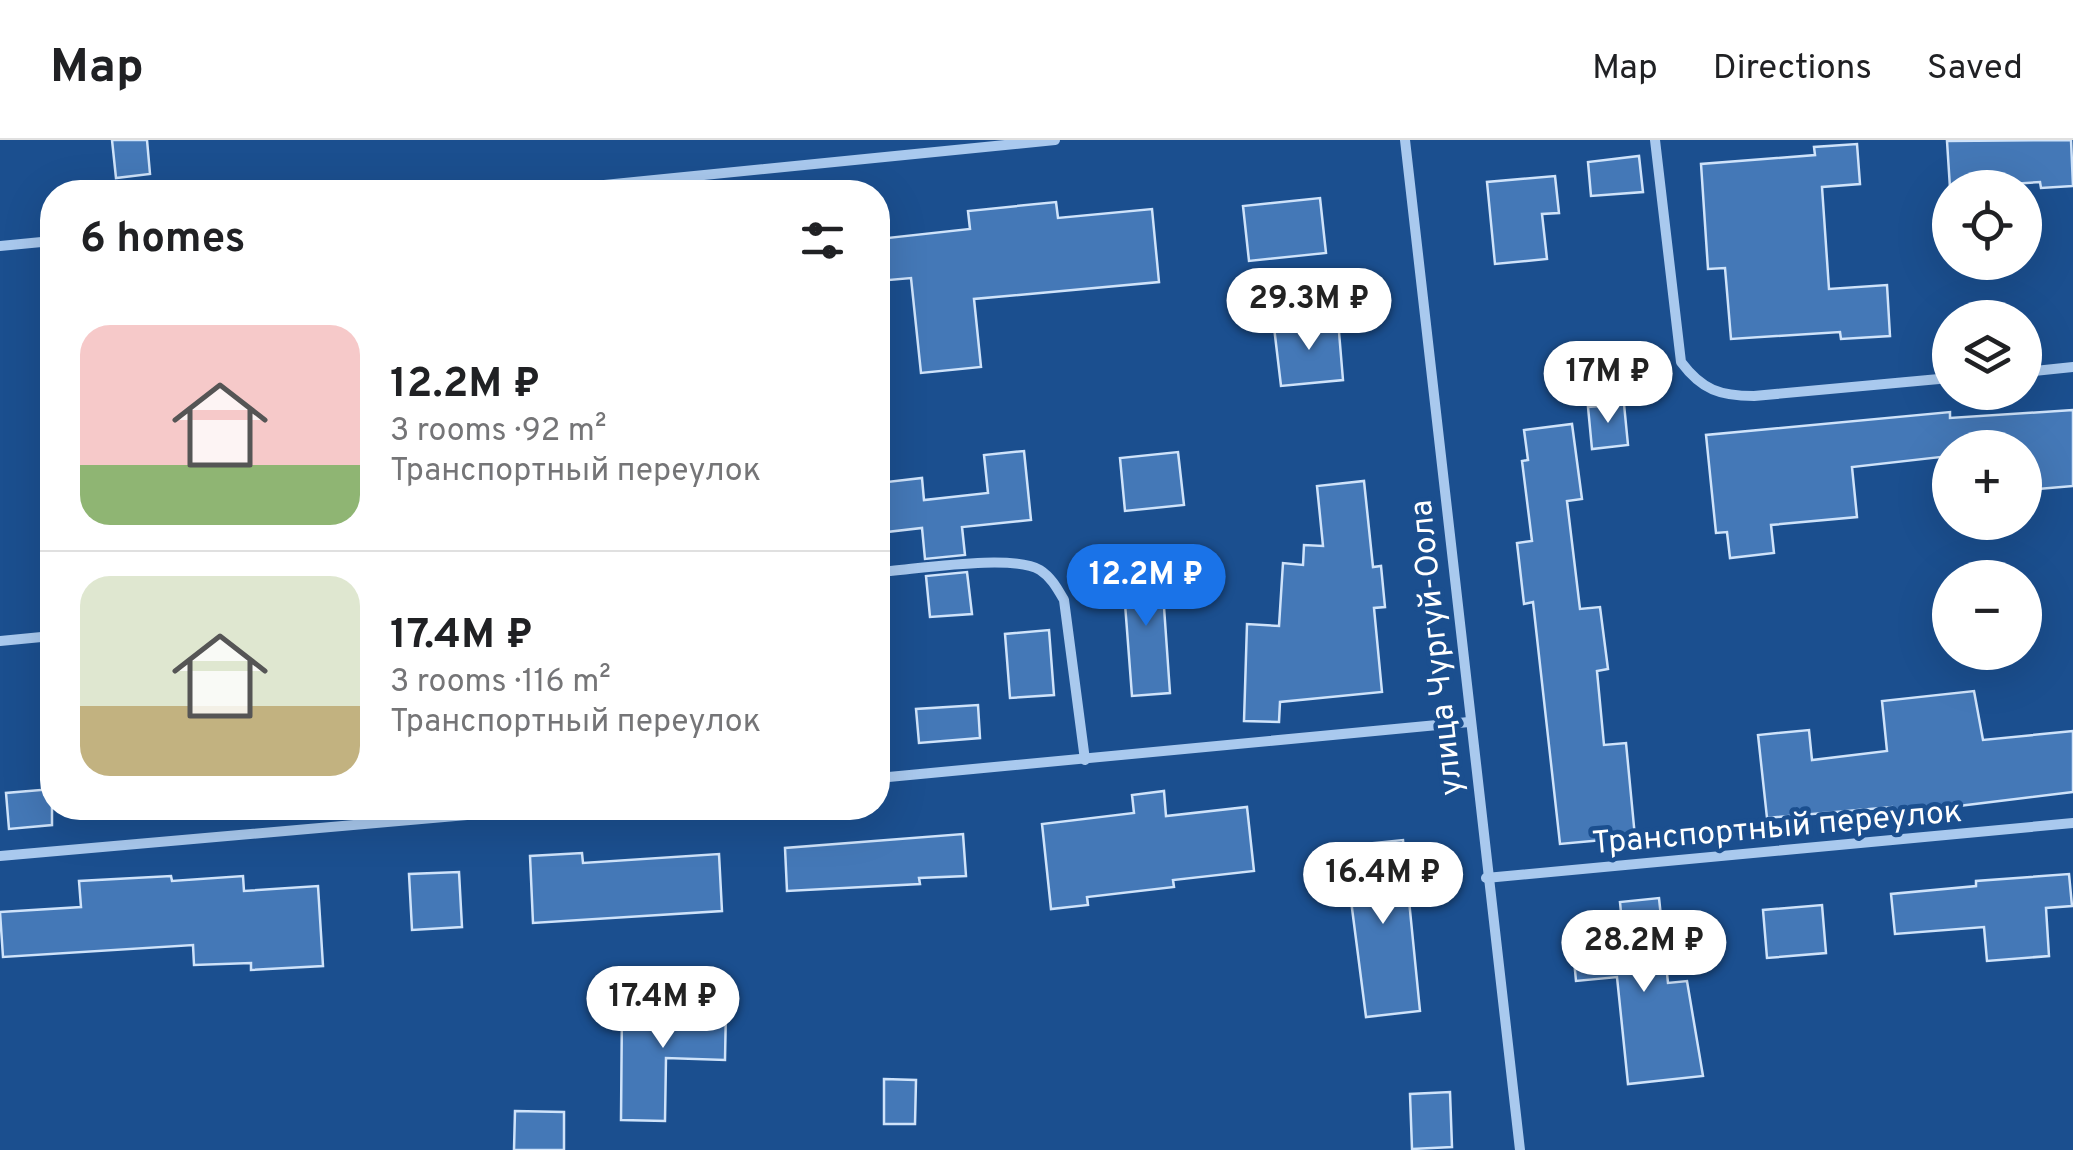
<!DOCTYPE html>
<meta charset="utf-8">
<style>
:root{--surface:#fff;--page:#f6f6f6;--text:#202124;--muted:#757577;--line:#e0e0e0;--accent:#1a73e8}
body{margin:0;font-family:Overpass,sans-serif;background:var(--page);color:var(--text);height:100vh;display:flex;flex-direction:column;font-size:38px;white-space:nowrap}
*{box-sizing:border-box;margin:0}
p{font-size:32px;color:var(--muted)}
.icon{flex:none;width:55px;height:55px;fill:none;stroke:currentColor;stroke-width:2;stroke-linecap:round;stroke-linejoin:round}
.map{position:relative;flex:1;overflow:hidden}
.details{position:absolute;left:40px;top:40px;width:850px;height:640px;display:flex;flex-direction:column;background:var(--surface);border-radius:40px;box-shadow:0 10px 40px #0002}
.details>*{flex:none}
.fabs{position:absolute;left:1932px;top:30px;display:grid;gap:20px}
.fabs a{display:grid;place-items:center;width:110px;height:110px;border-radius:50%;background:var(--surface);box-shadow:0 10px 40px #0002;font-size:50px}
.price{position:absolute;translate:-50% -85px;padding:0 22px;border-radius:35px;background:#fff;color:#222;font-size:32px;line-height:65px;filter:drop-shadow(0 2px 5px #0008)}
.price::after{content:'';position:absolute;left:50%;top:60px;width:30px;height:22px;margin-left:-15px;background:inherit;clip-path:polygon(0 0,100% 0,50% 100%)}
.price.on{background:var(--accent);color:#fff}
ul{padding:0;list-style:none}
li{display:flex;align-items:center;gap:30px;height:250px;padding:0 40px}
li+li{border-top:2px solid var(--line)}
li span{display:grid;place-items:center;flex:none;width:280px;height:200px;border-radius:30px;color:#555}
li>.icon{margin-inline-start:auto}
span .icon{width:120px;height:120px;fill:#fffc;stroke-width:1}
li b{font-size:42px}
h2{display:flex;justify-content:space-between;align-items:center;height:120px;padding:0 40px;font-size:42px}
header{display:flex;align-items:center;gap:60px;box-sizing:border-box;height:140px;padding:0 50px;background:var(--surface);border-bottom:2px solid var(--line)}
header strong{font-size:48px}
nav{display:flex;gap:55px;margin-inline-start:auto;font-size:35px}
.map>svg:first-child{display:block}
.building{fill:#4478b7;stroke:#cfe3fa;stroke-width:2.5}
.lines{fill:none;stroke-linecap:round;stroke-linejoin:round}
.minor{stroke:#a9c9ee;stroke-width:10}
.labels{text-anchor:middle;stroke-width:9;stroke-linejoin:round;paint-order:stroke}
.street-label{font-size:32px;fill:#fff;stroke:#1b4f8f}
</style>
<header>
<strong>Map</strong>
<nav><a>Map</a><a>Directions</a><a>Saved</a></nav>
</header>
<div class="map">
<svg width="2073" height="1010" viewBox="0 0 2073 1010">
<rect width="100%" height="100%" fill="#1b4f8f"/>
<g class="building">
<polygon points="112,0 147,0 150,34 116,38"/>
<polygon points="2071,0 2073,46 2041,48 2040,42 1950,48 1947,1"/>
<polygon points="1857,4 1860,44 1822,47 1829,149 1887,145 1890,196 1841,199 1840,192 1731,199 1725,128 1708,129 1701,24 1815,15 1814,7"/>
<polygon points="1639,16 1643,52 1591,56 1588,22"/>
<polygon points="1555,36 1559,73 1542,74 1547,119 1495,124 1487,42"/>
<polygon points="1320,58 1326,113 1249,121 1243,66"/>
<polygon points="1056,62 1058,78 1152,69 1159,142 974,159 981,227 921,233 911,138 878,141 878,99 970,89 968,71"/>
<polygon points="1338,180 1343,240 1281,246 1274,187"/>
<polygon points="1624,264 1628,305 1592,309 1588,267"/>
<polygon points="2073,270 2073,346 2025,350 2025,308 1950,308 1950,316 1852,327 1857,377 1771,385 1774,413 1730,418 1727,392 1716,393 1706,295 1950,272 1950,278"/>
<polygon points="1572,284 1582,359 1567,361 1580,469 1600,467 1608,529 1597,531 1604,605 1626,603 1635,697 1560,704 1533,462 1524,464 1517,403 1532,401 1522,321 1528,320 1524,290"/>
<polygon points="1024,311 1031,380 962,387 965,415 925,419 922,388 878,393 878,343 922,338 924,360 988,353 984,315"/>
<polygon points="1178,312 1184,365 1125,371 1120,318"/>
<polygon points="1364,341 1373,427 1381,426 1385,467 1374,468 1382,552 1280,562 1279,582 1244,581 1247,484 1279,486 1283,423 1303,425 1304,405 1323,406 1317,346"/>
<polygon points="1122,424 1161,424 1170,553 1132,556"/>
<polygon points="967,432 972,474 930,477 926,436"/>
<polygon points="1049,490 1054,555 1010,558 1005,494"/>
<polygon points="1974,551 1983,600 2073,591 2073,652 1893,674 1892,667 1767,678 1758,595 1809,590 1812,620 1887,611 1882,561"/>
<polygon points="978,565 980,598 919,603 916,569"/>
<polygon points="52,649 52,685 9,689 6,653"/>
<polygon points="1164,651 1166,676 1247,667 1254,731 1173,740 1174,747 1087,757 1088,765 1051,769 1042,684 1134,673 1132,655"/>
<polygon points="963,694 966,736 919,738 920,744 787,751 785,708"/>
<polygon points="1403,700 1420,871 1366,877 1344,706"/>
<polygon points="582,713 583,723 719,714 722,771 533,783 530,716"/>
<polygon points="459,732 462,787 412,790 409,734"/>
<polygon points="2069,734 2072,766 2046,768 2049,816 1987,821 1984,787 1895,794 1891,754 1976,746 1976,741"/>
<polygon points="171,736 172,741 243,736 244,751 318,746 323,826 251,830 251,823 194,825 193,805 3,817 0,772 81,767 79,741"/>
<polygon points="1659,758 1668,843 1687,841 1703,936 1628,944 1617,837 1576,841 1572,798 1623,793 1620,762"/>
<polygon points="1822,765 1826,813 1767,818 1763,770"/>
<polygon points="622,865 726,867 725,920 666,918 665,981 621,980"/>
<polygon points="884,939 916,940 915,984 884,984"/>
<polygon points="1450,952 1452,1007 1412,1009 1410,954"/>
<polygon points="515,971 564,972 564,1010 514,1010"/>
</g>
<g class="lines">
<g class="minor">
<polyline points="1405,0 1520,1010"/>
<path d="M1655 0 1681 222C1702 250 1720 256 1754 256L1950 238"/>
<polyline points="534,52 1055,0"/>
<polyline points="0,106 52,101"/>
<polyline points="2025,232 2073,227"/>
<path d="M878 432C913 430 1012 413 1040 430 1051 437 1057 448 1064 460L1085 620"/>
<polyline points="0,501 52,496"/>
<polyline points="878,638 1469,582"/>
<polyline points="0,716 548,668"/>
<polyline points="1486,738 2073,683"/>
</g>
</g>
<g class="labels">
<g class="street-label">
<text transform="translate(1435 508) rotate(-96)" y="11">улица Чургуй-Оола</text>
<text transform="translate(1777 686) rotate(-5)" y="11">Транспортный переулок</text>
</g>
</g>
</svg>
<div class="fabs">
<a><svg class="icon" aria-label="locate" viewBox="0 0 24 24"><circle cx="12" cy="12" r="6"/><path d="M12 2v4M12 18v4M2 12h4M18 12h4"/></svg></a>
<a><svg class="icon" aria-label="layers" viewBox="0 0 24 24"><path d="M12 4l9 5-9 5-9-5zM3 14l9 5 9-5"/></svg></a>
<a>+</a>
<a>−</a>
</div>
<b class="price" style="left:1309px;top:213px">29.3M ₽</b>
<b class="price" style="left:1608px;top:286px">17M ₽</b>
<b class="price on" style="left:1146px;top:489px">12.2M ₽</b>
<b class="price" style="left:1383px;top:787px">16.4M ₽</b>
<b class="price" style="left:1644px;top:855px">28.2M ₽</b>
<b class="price" style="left:663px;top:911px">17.4M ₽</b>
<section class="details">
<h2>6 homes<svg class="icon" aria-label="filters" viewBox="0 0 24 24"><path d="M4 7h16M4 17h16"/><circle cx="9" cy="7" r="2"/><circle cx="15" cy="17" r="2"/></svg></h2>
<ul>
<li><span style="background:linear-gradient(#f6c9c9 70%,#8fb573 0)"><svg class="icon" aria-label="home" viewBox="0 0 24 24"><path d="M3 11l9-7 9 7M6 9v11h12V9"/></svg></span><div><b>12.2M ₽</b><p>3 rooms · 92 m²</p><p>Транспортный переулок</p></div></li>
<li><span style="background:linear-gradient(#dfe7d0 65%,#c2b280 0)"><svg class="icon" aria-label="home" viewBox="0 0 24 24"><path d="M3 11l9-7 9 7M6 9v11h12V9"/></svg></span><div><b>17.4M ₽</b><p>3 rooms · 116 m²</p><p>Транспортный переулок</p></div></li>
</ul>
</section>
</div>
